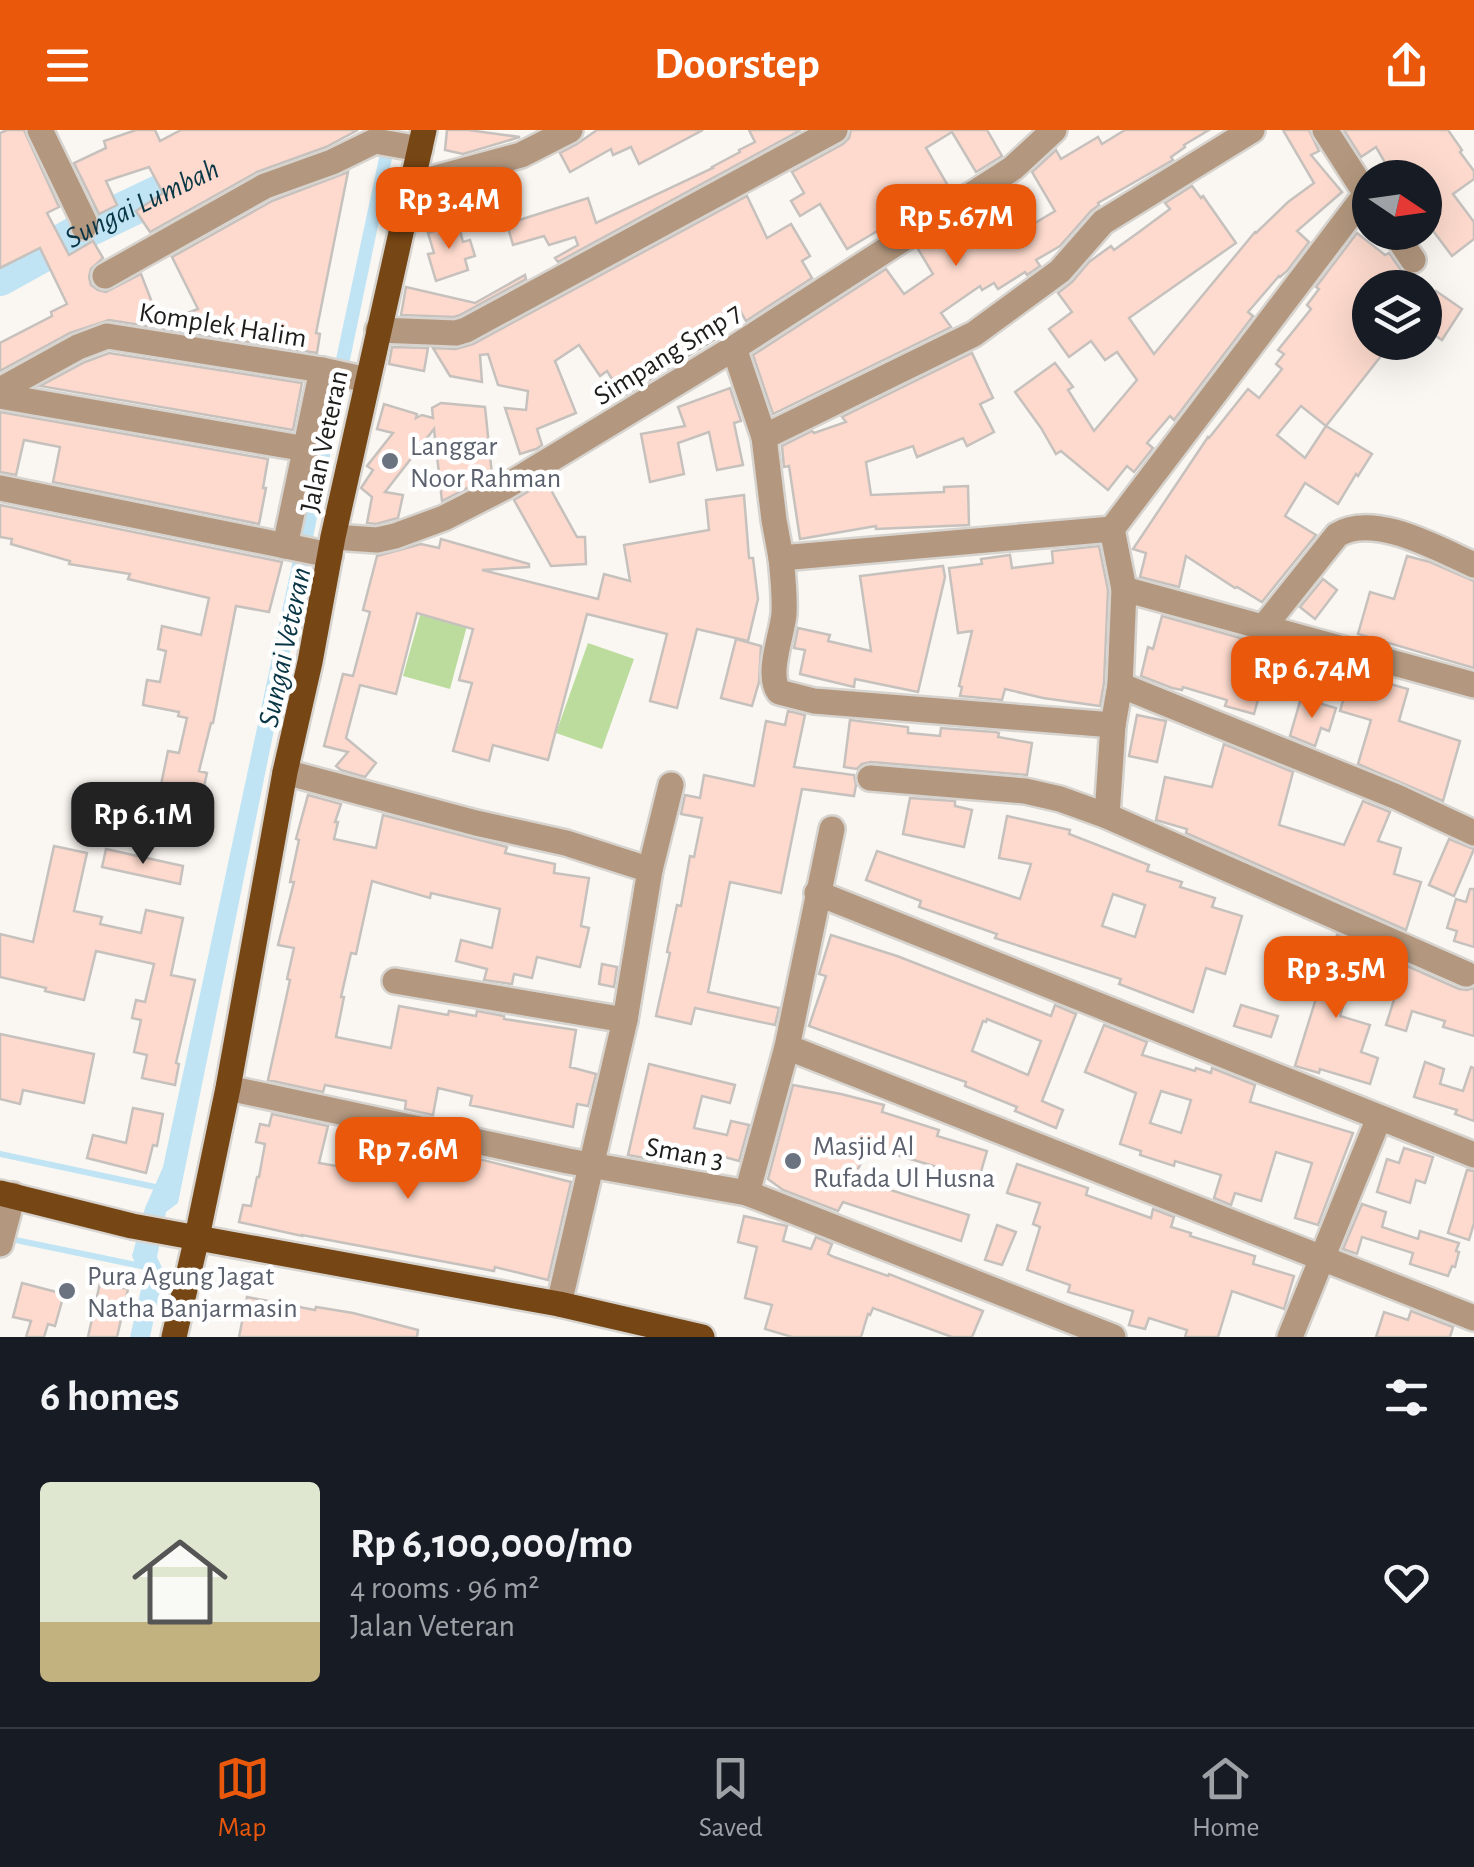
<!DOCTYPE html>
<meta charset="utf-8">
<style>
:root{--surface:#171b24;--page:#20242c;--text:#f1f3f6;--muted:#9ea1a6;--line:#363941;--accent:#ea580c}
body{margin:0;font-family:"Alegreya Sans",sans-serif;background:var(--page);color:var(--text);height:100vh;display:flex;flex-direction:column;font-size:38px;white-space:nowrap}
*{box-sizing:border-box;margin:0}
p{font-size:32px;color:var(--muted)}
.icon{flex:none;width:55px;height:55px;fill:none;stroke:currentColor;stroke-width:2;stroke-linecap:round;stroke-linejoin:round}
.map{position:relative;height:1207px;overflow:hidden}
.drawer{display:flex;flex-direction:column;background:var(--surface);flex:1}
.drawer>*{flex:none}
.needle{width:65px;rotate:103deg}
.fabs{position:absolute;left:1352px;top:30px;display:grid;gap:20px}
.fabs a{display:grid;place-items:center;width:90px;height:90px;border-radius:50%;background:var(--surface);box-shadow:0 10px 40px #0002;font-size:50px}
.price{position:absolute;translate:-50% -85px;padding:0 22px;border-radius:20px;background:var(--accent);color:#fff;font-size:32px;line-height:65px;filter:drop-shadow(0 2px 5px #0008)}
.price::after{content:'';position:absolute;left:50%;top:60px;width:30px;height:22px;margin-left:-15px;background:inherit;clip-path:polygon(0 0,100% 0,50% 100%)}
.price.selected{background:#222;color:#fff}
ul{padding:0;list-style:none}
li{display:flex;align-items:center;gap:30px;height:250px;padding:0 40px}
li+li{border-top:2px solid var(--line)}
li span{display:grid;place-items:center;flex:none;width:280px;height:200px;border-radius:10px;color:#555}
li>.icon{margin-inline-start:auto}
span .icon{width:120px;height:120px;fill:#fffc;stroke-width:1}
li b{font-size:42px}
h2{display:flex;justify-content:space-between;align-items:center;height:120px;padding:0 40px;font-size:42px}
header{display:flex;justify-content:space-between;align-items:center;height:130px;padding:0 40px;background:var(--accent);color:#fff;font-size:45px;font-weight:700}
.tab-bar{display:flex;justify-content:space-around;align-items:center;height:140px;border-top:2px solid var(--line);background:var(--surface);font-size:28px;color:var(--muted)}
.tab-bar a{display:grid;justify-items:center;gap:5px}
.tab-bar .selected{color:var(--accent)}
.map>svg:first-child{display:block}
.green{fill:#bcdc9d}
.water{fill:#c1e4f4}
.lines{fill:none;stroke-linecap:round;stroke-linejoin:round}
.stream{stroke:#c1e4f4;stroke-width:6}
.river{stroke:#c1e4f4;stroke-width:38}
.building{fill:#fddacd;stroke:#c7c1be;stroke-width:2.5;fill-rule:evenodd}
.minor-casing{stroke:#d7d4d0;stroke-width:30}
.major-casing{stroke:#d7d4d0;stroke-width:30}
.minor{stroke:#b3977e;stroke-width:25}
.major{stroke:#764614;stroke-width:25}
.worship-dot{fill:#6b7280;stroke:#fff;stroke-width:4}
.labels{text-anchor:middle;stroke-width:9;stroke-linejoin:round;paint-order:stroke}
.street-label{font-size:28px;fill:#1e1d1b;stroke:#fff}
.worship-label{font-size:28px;fill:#5b616d;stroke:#fff;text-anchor:start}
.water-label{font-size:30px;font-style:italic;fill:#093646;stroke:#fff}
</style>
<header><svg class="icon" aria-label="menu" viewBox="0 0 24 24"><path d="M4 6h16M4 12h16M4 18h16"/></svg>Doorstep<svg class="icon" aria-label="share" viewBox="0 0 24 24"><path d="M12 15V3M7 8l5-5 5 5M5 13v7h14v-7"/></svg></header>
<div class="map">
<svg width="1474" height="1207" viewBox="0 0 1474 1207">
<rect width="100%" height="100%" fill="#faf7f2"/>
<g class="green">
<polygon points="429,453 475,466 450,559 403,546"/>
<polygon points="588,513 634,529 602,619 556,603"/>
</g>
<polygon class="water" points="385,0 398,0 318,383 178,1073 166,1082 157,1127 164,1142 150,1207 130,1207 145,1142 136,1135 132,1126 145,1078 163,1037"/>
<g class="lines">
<g class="stream">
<polyline points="0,1024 160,1058"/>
<polyline points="6,1108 141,1136"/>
</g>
<path class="river" id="s1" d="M0 147 92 96 264 14 285 0"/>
</g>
<g class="building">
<polygon points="7,0 24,0 59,77 47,83 69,125 93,111 103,128 91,139 89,147 91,155 98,160 106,162 141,144 160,193 198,179 172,127 272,71 348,42 316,203 320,204 317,223 109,190 70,203 0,241 0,213 52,186 51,182 67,174 40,118 0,138 0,3"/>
<polygon points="136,0 155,0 160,11 181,0 358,0 326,17 257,42 150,102 136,81 163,63 149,37 106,51 117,75 99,84 74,33 106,18 104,11"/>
<polygon points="447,0 468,0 520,7 463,24 445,20"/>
<polygon points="597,0 703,0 639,34 631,17 613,25 611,19 570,42 560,23 577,14"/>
<polygon points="749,0 801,0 558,132 555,128 578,115 575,107 549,115 544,106 513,115 507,94 588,68 596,93 713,38 712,37 740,22 739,20 755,12"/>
<polygon points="851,0 987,0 1002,26 976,42 952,2 926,18 947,54 938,60 941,63 847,119 820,74 800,86 791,71 804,63 792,42 843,14 849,8"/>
<polygon points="1125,0 1209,0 1184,15 1185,17 1171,27 1173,30 1098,73 1099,75 1091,81 1060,116 1036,130 1040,136 1027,145 1025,142 998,159 994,153 982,160 980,156 941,183 951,197 773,284 753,225 886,139 904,164 933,144 918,119 993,71 1015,105 1055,81 1032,42 1056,20 1061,29 1098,7 1102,14"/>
<polygon points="1283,0 1309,0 1319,21 1311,25 1342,62 1297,101 1309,112 1287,141 1280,147 1279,146 1248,182 1253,186 1174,290 1170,286 1147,313 1153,318 1134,342 1127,336 1108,360 1061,321 1056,324 1041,298 1015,262 1055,233 1073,257 1068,260 1094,301 1137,250 1117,222 1105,230 1091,211 1069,227 1049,199 1072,182 1058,163 1072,152 1089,132 1111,116 1114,120 1139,102 1170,79 1165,73 1192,56 1201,68 1203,66 1236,113 1129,188 1154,224 1255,102 1256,103 1288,72 1314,53"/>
<polygon points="1344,0 1448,0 1462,20 1460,22 1474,41 1474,49 1453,64 1474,92 1474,109 1452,126 1425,90 1425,48 1394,48 1376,17 1361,27"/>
<polygon points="490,50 491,53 501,53 501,57 462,68 462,72 434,71 434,65"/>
<polygon points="747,66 767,108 791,94 810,126 802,131 812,148 746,191 737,175 705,194 714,210 623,266 607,241 600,246 579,215 555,231 576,283 537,299 542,315 536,319 520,324 505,278 526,280 528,261 498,255 488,224 480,225 482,252 450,246 433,218 456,219 473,214"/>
<polygon points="458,93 463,112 470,110 475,126 465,129 468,140 436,151 428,124 434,123 428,103"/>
<path d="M1357 103 1385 125 1389 123 1401 140 1387 158H1370V212H1392L1326 296 1372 324 1358 346 1356 344 1338 374 1305 353 1285 386 1316 405 1262 472 1237 457 1235 458 1186 426 1179 457 1140 447 1146 423 1133 419 1208 307 1209 308 1248 259 1259 268 1282 239 1276 234 1284 224 1278 220 1311 179 1307 175 1319 159 1316 157ZM1301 276 1326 296 1305 328 1277 305Z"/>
<polygon points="525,145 526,149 460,185 454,187 401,185 406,157 475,173"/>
<polygon points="1436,161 1462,179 1442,210 1425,199 1425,177"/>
<polygon points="392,217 428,218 424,241 389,234"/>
<polygon points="109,223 302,253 293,300 40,256 85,232"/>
<polygon points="972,223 993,268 980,274 994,302 967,316 963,308 917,327 913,316 866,332 871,365 944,362 944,357 968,356 969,395 876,399 876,396 800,409 789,336 784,337 782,316 812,301 814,303 846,292 842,287"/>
<polygon points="730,258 741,291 734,293 743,335 717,340 709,302 678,313 684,344 650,352 641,304 685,296 678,277"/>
<polygon points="441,273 485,277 492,345 442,371 434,299 385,362 403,365 398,388 376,394 367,393 372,367 361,358 373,340 367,336 393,303 377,299 384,274 417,284 416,288 422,285 433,288 432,278"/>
<polygon points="0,282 268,329 263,358 266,358 259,394 53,352 60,317 24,310 16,345 0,342"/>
<polygon points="546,351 577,407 585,407 586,434 551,436 514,370"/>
<polygon points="744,365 749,428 753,428 758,469 748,511 697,499 677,578 650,571 667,504 587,484 548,630 493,615 489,631 453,621 472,553 459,550 473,499 417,483 396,564 360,555 346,608 376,633 365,647 341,640 336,636 348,622 324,616 343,544 353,546 370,482 363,480 377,426 421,414 439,418 441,409 529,434 529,437 482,440 598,469 604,444 630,451 624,415 709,400 706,370"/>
<polygon points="0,375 282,432 269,482 236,476 213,593 211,593 199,641 207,643 198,683 157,674 168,621 179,623 187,588 178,586 179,582 143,575 147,550 160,552 166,521 158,519 162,496 201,505 209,468 128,449 130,444 69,434 70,431 11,414 12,409 0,407"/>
<polygon points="1099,416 1108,460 1104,553 1100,576 1043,568 1005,559 1002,570 960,566 962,557 959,556 972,501 958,503 949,438 982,434 981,429 1010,425 1012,438 1053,433 1052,421"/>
<polygon points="1407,426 1430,432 1474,451 1474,538 1358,504 1370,462 1394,469"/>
<polygon points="943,436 945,447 918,562 855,549 854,557 800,544 805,520 794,518 798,498 830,505 828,511 871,521 860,446"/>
<polygon points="1323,449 1337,460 1315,489 1300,477"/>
<polygon points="1162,486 1251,511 1259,515 1282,519 1273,551 1264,548 1254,584 1225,576 1227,570 1183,557 1182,560 1172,558 1141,546 1148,517 1153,519"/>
<polygon points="736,509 761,516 759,552 752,576 721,568"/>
<polygon points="1351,543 1408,559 1399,591 1460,611 1443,671 1358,634 1371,590 1340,581"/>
<polygon points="1301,568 1336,578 1329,601 1321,598 1315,616 1290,606"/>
<polygon points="788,581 805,585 794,637 854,645 856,655 854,666 802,659 781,763 730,752 708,862 779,878 775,895 695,878 691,894 656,886 670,823 667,822 677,775 681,776 690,726 694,727 702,688 681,684 685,665 700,668 704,645 754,656 766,591 785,595"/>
<polygon points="1137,585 1166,591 1157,632 1129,626"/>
<polygon points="850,590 908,597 908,603 940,606 941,598 995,602 999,603 998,607 1032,613 1027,645 871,632 862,634 857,639 844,637"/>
<polygon points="1224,614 1293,642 1279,695 1344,715 1363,671 1390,682 1378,711 1401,718 1394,744 1421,752 1406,800 1186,703 1187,699 1156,690 1165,647 1212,657"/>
<polygon points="308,665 341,674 335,692 338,692 334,709 376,718 383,685 507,717 505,723 555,734 554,743 589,748 581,796 589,798 580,837 537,827 532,848 514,844 512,854 484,850 487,839 456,831 461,810 492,818 500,779 431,763 430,768 372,751 356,824 351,823 341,867 344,867 336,907 391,918 399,876 448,885 449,881 476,886 477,881 504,886 504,889 576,900 570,937 596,944 588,976 577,974 573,997 470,975 472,966 438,958 433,985 405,979 406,971 325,955 323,962 268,950 290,850 287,849 294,818 278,815 294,752 290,752 299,710 296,709"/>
<polygon points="910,668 955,671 955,676 972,680 964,717 903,704"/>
<path d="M1007 686 1070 700 1069 704 1149 735 1147 741 1182 752 1180 757 1215 768 1212 777 1242 786 1225 844 1206 838 1193 882 1119 854 1121 849 995 808 997 804 919 777 921 771 866 750 877 721 1020 769 1031 734 999 728ZM1113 764 1145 775 1135 807 1102 796Z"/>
<polygon points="1449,709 1474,719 1454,766 1429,755"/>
<polygon points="54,716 87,723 74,781 102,787 100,794 141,803 146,780 183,788 171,845 195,850 176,933 179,934 175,955 142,948 147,925 134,922 141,890 132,888 136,870 145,872 154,834 96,821 84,870 45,861 46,858 0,847 0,804 33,812"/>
<polygon points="106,719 183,736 180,754 102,737"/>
<polygon points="1470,759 1474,759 1474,817 1454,811 1457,801 1447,798 1456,769 1466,772"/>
<path d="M831 805 897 826 1051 886 1055 875 1076 884 1042 971 1063 980 1056 998 1015 981 1017 977 965 956 966 952 809 896 826 846 819 844ZM987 889 1041 911 1028 945 972 921 983 891 986 892Z"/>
<polygon points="1337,805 1364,817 1362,824 1359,823 1340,886 1370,895 1361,922 1378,928 1370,954 1320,939 1319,943 1295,936 1318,862 1314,861 1328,816 1333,818"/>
<polygon points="602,834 617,837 614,857 599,854"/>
<polygon points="1405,835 1459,859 1467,860 1474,858 1474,906 1443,897 1445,891 1412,881 1406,901 1386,895"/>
<polygon points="1241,875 1278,886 1271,907 1234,896"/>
<path d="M1104 895 1147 912 1142 925 1195 941 1196 938 1211 943 1212 938 1255 955 1250 972 1353 1003 1318 1095 1295 1088 1312 1033 1276 1022 1261 1071 1235 1063 1231 1075 1214 1068 1221 1045 1175 1031 1174 1036 1140 1025 1141 1021 1120 1014 1136 963 1085 942ZM1161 961 1191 970 1181 1003 1150 993Z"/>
<polygon points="0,904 94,924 84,973 23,960 20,974 0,969"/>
<polygon points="1425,932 1444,939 1440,954 1463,961 1471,937 1474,938 1474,991 1455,984 1457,980 1414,967"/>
<polygon points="649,934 735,955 730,973 702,966 694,998 727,1005 731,991 749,995 739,1031 717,1025 714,1039 666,1029 666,1032 628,1025"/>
<polygon points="793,955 841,964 884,975 882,982 939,1000 937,1006 987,1021 977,1055 936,1043 937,1037 870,1017 853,1048 969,1085 961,1111 843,1072 838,1081 783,1060 768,1049"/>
<polygon points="133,978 163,984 157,1016 153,1015 146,1043 87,1028 93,1005 126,1013"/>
<polygon points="272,984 328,996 319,1033 354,1039 359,1015 413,1025 414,1018 463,1028 463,1025 571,1052 548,1150 495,1137 494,1141 302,1105 302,1106 239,1092 243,1075 251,1076 257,1047 259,1047 265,1014 256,1012 260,994 269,996"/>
<polygon points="1404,1018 1433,1027 1425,1053 1416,1050 1410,1073 1377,1062 1387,1029 1399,1033"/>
<polygon points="1017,1034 1088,1058 1086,1065 1151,1088 1153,1079 1174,1087 1171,1097 1191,1103 1190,1106 1255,1126 1253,1134 1294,1146 1284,1179 1232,1161 1218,1207 1185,1207 1187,1200 1149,1188 1145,1199 1129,1195 1133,1181 1068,1162 1070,1155 1027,1140 1040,1097 1033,1094 1040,1073 1007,1063"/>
<polygon points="1467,1040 1474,1041 1474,1093 1469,1110 1448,1103"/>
<polygon points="1362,1074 1386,1082 1382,1097 1418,1109 1420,1101 1459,1113 1456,1121 1459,1122 1455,1137 1452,1136 1448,1146 1410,1134 1413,1123 1362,1107 1357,1124 1343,1119"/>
<polygon points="744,1086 787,1096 783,1111 811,1119 816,1107 832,1114 828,1124 834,1127 888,1146 889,1144 983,1181 972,1207 952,1207 873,1178 870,1185 868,1184 861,1207 792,1207 765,1199 772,1175 745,1168 757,1117 738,1112"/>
<polygon points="997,1095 1016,1102 1002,1135 985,1130"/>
<polygon points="22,1153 64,1164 55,1196 48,1194 44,1207 26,1207 31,1191 13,1187"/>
<polygon points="100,1153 128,1159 117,1207 88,1207"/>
<polygon points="247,1167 315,1180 316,1177 353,1183 418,1200 417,1207 239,1207"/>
<polygon points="1411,1181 1453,1197 1450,1207 1376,1207 1384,1182 1408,1190"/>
</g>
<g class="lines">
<defs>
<g id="minor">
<polyline points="40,0 84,91 84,97"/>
<polyline points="1325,0 1370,70"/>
<polyline points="413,54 521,25 570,0"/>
<polyline points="1394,102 1413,130"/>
<polyline points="105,146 265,56 332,32 375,11 420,19"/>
<polyline points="378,200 456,203 466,200 835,0"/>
<polyline points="734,218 764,307 774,390 781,428 1112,399 1366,64"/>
<polyline points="0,260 78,217 107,206 322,240 367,250"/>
<polyline points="0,266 306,319"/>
<polyline points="764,307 974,204 1060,141 1103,92 1252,0"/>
<polyline points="0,358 330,425"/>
<polyline points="333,407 377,410 395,406 444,388 505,357 734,218 1013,38 1054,0"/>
<polyline points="285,416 322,240"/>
<path d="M781 428C783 447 785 465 784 484 782 506 766 544 779 562L814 571 1113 595 1120 555 1124 459 1112 399"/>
<polyline points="1124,459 1474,555"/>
<path d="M1262 499 1337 405C1374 382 1438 419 1474 435"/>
<polyline points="1120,555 1397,667 1474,703"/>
<polyline points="285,642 476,693 566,713 650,740"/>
<polyline points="870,648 1025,661 1060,669 1107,686 1113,595"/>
<polyline points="1107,686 1466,844"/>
<polyline points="817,763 1474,1025"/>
<polyline points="395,851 625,890"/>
<polyline points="787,917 1474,1188"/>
<polyline points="228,958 568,1031 747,1063 1113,1207"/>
<polyline points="747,1063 787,917 832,699"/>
<polyline points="0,1114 13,1065"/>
<polyline points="559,1174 625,890 650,740 671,655"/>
<polyline points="1290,1207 1379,988"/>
</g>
<g id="major">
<polyline points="0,1063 132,1096 559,1174 702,1207"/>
<polyline points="174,1207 197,1107 228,958 285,642 310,532 333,407 424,0"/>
</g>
</defs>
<use href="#minor" class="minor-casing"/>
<use href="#major" class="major-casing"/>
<use href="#minor" class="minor"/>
<use href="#major" class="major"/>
</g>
<g class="worship-dot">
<circle cx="390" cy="331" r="10"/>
<circle cx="793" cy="1031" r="10"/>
<circle cx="67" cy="1161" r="10"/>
</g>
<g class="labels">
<g class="street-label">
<text transform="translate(223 194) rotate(9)" y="10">Komplek Halim</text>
<text transform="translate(667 223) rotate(-32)" y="10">Simpang Smp 7</text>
<text transform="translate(323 311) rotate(-78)" y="10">Jalan Veteran</text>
<text transform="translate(685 1022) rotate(10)" y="10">Sman 3</text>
</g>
<g class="worship-label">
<text x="410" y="325">Langgar<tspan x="410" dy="32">Noor Rahman</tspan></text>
<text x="813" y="1025">Masjid Al<tspan x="813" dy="32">Rufada Ul Husna</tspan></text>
<text x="87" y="1155">Pura Agung Jagat<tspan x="87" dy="32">Natha Banjarmasin</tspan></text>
</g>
<g class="water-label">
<text dy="10" stroke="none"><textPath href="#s1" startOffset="160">Sungai Lumbah</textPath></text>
<text transform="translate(284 517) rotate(-78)" y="10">Sungai Veteran</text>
</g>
</g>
</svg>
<div class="fabs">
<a><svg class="needle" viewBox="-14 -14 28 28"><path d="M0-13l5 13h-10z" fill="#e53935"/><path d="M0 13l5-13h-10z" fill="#9ea1a6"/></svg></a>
<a><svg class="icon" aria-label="layers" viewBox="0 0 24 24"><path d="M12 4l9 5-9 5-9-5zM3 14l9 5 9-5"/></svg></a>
</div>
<b class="price" style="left:449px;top:122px">Rp 3.4M</b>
<b class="price" style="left:956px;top:139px">Rp 5.67M</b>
<b class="price" style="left:1312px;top:591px">Rp 6.74M</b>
<b class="price selected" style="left:143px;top:737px">Rp 6.1M</b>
<b class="price" style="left:1336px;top:891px">Rp 3.5M</b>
<b class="price" style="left:408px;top:1072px">Rp 7.6M</b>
</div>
<section class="drawer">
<h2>6 homes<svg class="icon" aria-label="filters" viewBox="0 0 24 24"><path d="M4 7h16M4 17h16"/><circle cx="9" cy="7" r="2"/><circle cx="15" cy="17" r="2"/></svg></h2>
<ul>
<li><span style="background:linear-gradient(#dfe7d0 70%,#c2b280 0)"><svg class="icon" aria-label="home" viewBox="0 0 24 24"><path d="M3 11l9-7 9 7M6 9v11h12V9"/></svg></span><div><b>Rp 6,100,000/mo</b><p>4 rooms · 96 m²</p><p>Jalan Veteran</p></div><svg class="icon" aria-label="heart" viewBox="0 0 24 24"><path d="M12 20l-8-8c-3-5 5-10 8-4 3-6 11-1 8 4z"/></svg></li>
</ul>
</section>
<nav class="tab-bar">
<a class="selected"><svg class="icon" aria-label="map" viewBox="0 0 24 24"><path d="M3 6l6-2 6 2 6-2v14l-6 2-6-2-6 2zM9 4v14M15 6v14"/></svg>Map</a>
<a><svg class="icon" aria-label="saved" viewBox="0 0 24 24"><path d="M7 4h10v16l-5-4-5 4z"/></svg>Saved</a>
<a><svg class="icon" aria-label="home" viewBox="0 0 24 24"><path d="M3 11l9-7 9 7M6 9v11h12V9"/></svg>Home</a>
</nav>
